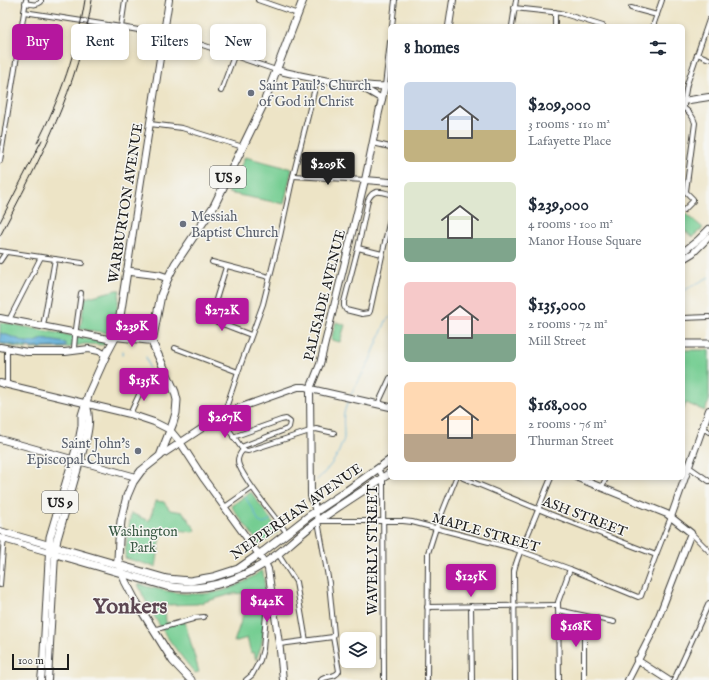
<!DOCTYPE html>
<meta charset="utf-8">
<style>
:root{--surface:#fff;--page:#f2f2f3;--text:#1f2937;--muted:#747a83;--accent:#b5179e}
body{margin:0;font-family:"IM FELL English",serif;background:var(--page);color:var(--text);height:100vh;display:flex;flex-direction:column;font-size:15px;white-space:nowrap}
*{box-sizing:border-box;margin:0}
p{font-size:13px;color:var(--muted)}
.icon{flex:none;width:22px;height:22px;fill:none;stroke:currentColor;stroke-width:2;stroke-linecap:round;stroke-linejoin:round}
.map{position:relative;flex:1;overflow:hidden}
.sheet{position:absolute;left:388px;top:24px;width:297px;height:456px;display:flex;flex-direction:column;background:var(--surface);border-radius:6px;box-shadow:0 2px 6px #0003}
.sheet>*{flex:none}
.banner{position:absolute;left:12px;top:24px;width:316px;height:36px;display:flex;gap:8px}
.tools{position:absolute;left:340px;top:632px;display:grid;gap:8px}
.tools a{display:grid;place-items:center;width:36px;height:36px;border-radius:6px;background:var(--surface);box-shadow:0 2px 6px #0003;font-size:20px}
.scale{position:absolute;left:12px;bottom:10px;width:57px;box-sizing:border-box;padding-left:4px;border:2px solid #1c1c1c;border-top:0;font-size:11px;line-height:14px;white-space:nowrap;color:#1c1c1c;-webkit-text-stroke:3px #f6f6f2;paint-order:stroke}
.price{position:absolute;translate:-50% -34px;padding:0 9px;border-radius:4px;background:var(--accent);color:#fff;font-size:13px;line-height:26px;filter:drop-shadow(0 1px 2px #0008)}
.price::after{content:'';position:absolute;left:50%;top:24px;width:12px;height:9px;margin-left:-6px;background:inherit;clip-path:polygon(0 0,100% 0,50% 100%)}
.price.active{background:#222;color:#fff}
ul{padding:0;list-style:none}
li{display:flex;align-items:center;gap:12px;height:100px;padding:0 16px}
li span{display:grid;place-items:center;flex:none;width:112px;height:80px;border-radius:6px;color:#555}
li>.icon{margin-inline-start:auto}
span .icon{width:48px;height:48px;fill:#fffc;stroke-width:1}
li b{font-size:17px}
h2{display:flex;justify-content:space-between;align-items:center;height:48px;padding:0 16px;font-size:17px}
.pill{padding:0 14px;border-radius:6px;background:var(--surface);box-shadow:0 2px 6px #0003;font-size:14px;line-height:36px}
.pill.active{background:var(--accent);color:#fff}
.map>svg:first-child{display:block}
.green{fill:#74cd92;stroke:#487457}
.water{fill:#5eadd8;stroke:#3d647a}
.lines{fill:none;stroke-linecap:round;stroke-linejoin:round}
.stream{stroke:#5eadd8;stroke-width:1}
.street-casing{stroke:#3b3a36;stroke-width:6}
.secondary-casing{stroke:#3b3a36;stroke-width:8}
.primary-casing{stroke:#3b3a36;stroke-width:9}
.street{stroke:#fff;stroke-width:4}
.secondary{stroke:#fff;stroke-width:6}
.primary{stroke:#fff;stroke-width:7}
.rail{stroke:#1c1c1c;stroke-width:1}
.worship-dot{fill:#6b7280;stroke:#f6f6f2;stroke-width:1.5}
.labels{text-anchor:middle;stroke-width:3;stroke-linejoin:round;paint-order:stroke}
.shield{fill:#f6f6f2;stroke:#5d5d5c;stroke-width:1}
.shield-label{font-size:13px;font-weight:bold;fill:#1c1c1c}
.worship-label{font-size:14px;fill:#5b616d;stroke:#f6f6f2;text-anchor:start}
.street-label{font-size:14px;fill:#1c1c1c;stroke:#f6f6f2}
.park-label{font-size:14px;fill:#3b5a45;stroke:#f6f6f2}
.town-label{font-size:22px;font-weight:bold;fill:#5c4752;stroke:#f6f6f2}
</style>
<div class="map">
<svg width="709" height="680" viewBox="0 0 709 680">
<rect width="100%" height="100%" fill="#f6f6f2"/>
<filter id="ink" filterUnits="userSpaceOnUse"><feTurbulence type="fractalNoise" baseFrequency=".025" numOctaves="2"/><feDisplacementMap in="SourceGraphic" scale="8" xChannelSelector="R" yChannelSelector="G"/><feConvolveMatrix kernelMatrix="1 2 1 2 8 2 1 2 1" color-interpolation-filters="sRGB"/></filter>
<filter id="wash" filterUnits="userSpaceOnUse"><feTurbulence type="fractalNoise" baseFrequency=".012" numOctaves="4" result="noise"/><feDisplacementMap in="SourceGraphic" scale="16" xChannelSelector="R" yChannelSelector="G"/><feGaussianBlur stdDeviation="0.9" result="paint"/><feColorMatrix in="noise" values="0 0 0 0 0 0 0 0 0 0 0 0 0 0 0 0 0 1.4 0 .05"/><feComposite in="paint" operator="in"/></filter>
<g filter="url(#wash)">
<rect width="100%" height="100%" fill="#ede4c6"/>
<g class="green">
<polygon points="245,157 292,169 284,204 228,193"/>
<polygon points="683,211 703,228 692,237 683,229"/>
<polygon points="116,290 120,290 114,329 112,331 108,333 80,329 85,298"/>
<polygon points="0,322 105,342 104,345 85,344 66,348 31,349 29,347 25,349 0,344"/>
<polygon points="336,322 345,325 340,342 331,340"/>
<polygon points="683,350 709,350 709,401 705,411 686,403 683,411"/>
<polygon points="251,492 279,531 260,545 231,506"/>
<polygon points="156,501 164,502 170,510 183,512 196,530 193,532 162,528 156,567 125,558 126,546 131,513 149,521"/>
<path d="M262 570C267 580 264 630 262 642 261 648 258 654 256 660L254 652 251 653 247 638 234 642 249 597 246 593 232 594 197 604 165 605 166 623 185 622 199 672 195 673C172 646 151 616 138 584 185 597 221 602 262 570Z"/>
</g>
<polygon class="water" points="0,333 7,335 26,342 35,342 43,339 66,343 66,347 32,348 29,347 26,347 0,343"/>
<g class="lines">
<g class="stream">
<polyline points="683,291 709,277"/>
<polyline points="122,355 123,351"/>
<polyline points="146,357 149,368"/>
<polyline points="351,395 370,360 386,321 390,317"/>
<path d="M317 480C328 469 336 460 341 446 342 443 344 440 344 437 344 421 341 415 349 400"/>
<polyline points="245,496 248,502 254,511 259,522 264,524 271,519"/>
</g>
</g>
</g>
<g filter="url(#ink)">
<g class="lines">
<defs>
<g id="street">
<polyline points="258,0 298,14"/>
<path d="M25 3C32 4 36 6 41 2V0"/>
<polyline points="514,8 561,13 603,26"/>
<polyline points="631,8 657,15"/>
<polyline points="24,12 121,27 179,37 276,70"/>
<polyline points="555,12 555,26"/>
<polyline points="392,26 395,0"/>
<polyline points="512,26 516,0"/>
<polyline points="653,26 662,0"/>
<polyline points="121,27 125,0"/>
<polyline points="697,54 709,59"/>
<polyline points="385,86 390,42"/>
<polyline points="221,91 234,56"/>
<polyline points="684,108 684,101 687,84 709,20"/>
<path d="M684 108C690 113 693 116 695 123L686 191"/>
<polyline points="150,124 182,128 243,147"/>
<polyline points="373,143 390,147"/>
<polyline points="0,161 26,0"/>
<polyline points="293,176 365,180"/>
<polyline points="683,189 693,199 693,201 684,210"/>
<path d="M390 194C380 191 373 189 368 200L358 248 344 302V306L346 310 362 314 369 313 370 311 390 219"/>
<polyline points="358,248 382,254"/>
<polyline points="0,251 82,263"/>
<polyline points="0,261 6,252"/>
<polyline points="212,262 269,277"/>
<polyline points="199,315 251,335"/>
<polyline points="683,318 709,317"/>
<polyline points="210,319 226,267"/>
<polyline points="9,320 41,257"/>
<polyline points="43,326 55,259"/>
<polyline points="115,338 152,342"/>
<polyline points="7,348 7,385"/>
<polyline points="175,348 238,372"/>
<polyline points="74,351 74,348 75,336 81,293"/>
<polyline points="378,404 390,378"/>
<polyline points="130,414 144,384"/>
<polyline points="703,428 709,432"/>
<polyline points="233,437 281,420 286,419 290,422 289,427 287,429 241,447"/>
<polyline points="243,450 220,417 226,408 238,372 263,304 280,236 293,176 317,80"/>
<path d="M243 450C240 453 238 457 238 461 238 473 278 521 287 533"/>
<polyline points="243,450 248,451 316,429 334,433"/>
<polyline points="683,465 689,467 709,481"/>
<polyline points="378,469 383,478 384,680"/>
<polyline points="463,478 550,514 656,555"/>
<polyline points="602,487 606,478"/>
<polyline points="225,507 252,488"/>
<path d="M316 511 318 521 329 583 334 634 333 637 339 671C336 678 327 675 321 680"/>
<polyline points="319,521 403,521 412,522 512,548 570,569 638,597 641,596 656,555 671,517"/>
<polyline points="691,533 709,551"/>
<polyline points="278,554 296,582 306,641"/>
<polyline points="0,585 4,537"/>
<polyline points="471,606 472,680"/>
<polyline points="427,607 558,605"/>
<polyline points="558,610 614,622"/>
<polyline points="153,630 193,619 194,618 204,617"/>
<polyline points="280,644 333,637"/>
<polyline points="246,680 252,675 260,660 263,649 267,603 270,590"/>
<polyline points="427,680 428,553 436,528 456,478"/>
<path d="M515 680 514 571C517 556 525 542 531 527 538 511 544 494 551 478"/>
<polyline points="559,680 558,602 570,569"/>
<polyline points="584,680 584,616"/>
<polyline points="674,680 709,603"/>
</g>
<g id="secondary">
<polyline points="449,26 453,0"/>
<path d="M276 70C305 77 332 83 362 85 371 86 381 87 390 86"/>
<polyline points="360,86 382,99"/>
<polyline points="683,101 709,97"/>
<polyline points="365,180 390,182"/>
<polyline points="683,252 698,240 709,229"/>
<polyline points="683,259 693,253 709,237"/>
<polyline points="127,271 169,0"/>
<polyline points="0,318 108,339 115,338"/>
<polyline points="0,347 27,352 65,352 89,349 99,351 106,355"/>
<polyline points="0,383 130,414 154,422 170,430 180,442 204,479 265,563 268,569 280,650 283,680"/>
<polyline points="0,439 136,477"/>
<polyline points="160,456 207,425 230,411 298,387 305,387 315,390 390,407"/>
<polyline points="578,478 667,514 691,533 654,629 628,680"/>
<polyline points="316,511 311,496 310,389 320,364 325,343 365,180 379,112 385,86"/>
<polyline points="671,517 709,410"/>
<polyline points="0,531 49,545"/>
<polyline points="0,538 49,552 43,661 41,680"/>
<polyline points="637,660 668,680"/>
<polyline points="48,680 55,554"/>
</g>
<g id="primary">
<path d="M168 278 159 275 127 271 118 329 115 338 106 355 89 393 82 415V426L80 436 50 537 49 552 166 586C206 594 247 578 279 553 292 542 305 530 319 520 342 504 366 489 390 473"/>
<polyline points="683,344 709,344"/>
<polyline points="49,545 167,579 190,581 213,577 238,569 248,562 264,551 309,516 345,492 390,460"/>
<path d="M55 550 57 539 86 439C89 425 90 418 86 404"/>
<polyline points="191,680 173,661 135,600 125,581 120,565 118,559 119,540 121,521 127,496 133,482 141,471 160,456 173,423 176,413 177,400 175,392 152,342 161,295 168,278 175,264 214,206 263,105 303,0"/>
</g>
</defs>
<use href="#street" class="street-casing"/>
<use href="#secondary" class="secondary-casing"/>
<use href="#primary" class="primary-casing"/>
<use href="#street" class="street"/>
<use href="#secondary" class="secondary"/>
<use href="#primary" class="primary"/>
<g class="rail">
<path d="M37 143C60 99 77 50 85 0"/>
<polyline points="0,222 42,140"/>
<path d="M0 236C40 160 79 86 92 0"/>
</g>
</g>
</g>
<g class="worship-dot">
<circle cx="251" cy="93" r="4"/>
<circle cx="183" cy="224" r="4"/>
<circle cx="138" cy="451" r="4"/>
</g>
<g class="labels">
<g class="shield">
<rect x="210" y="166" width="36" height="22" rx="3"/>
<rect x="42" y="491" width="36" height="22" rx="3"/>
</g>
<g class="shield-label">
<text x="228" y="182">US 9</text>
<text x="60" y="507">US 9</text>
</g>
<g class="worship-label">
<text x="259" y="90">Saint Paul's Church<tspan x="259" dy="16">of God in Christ</tspan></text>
<text x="191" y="221">Messiah<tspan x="191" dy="16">Baptist Church</tspan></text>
<text x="130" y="448" text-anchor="end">Saint John's<tspan x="130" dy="16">Episcopal Church</tspan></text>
</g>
<g class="street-label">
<text transform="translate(125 203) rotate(-81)" y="5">WARBURTON AVENUE</text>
<text transform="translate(324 295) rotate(-76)" y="5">PALISADE AVENUE</text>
<text transform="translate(296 511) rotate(-35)" y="5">NEPPERHAN AVENUE</text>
<text transform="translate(585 516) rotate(21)" y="5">ASH STREET</text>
<text transform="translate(486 532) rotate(16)" y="5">MAPLE STREET</text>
<text transform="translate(372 550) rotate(-90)" y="5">WAVERLY STREET</text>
</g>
<g class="park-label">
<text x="143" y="536">Washington<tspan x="143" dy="16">Park</tspan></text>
</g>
<g class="town-label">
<text x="130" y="613">Yonkers</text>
</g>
</g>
</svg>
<div class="tools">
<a><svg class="icon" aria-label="layers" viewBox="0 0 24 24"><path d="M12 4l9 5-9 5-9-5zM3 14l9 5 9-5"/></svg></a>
</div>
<div class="scale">100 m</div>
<b class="price active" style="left:328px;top:186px">$209K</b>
<b class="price" style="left:222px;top:332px">$272K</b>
<b class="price" style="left:132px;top:348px">$239K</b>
<b class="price" style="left:144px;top:402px">$135K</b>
<b class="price" style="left:225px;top:439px">$267K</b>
<b class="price" style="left:471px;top:598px">$125K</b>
<b class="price" style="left:267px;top:623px">$142K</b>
<b class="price" style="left:576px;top:648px">$168K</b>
<div class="banner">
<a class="pill active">Buy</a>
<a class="pill">Rent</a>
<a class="pill">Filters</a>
<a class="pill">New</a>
</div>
<section class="sheet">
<h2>8 homes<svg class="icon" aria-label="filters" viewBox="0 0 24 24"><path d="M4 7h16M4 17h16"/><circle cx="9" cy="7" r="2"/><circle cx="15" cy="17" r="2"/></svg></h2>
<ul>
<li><span style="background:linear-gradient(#c9d6e8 60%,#c2b280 0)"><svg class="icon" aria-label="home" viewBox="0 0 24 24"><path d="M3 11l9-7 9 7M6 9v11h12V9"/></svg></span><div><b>$209,000</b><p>3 rooms · 110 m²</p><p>Lafayette Place</p></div></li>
<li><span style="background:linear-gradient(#dfe7d0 70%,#7fa58c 0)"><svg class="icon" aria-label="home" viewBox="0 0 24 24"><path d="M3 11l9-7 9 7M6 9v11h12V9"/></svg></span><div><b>$239,000</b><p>4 rooms · 100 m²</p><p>Manor House Square</p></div></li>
<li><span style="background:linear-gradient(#f6c9c9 65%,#7fa58c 0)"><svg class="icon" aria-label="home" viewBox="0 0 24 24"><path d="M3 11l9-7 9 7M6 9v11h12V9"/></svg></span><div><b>$135,000</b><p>2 rooms · 72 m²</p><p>Mill Street</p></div></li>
<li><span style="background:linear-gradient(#ffd9b3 65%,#b9a48a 0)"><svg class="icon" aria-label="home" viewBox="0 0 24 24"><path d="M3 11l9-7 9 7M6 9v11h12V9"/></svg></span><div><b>$168,000</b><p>2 rooms · 76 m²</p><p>Thurman Street</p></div></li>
</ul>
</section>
</div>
